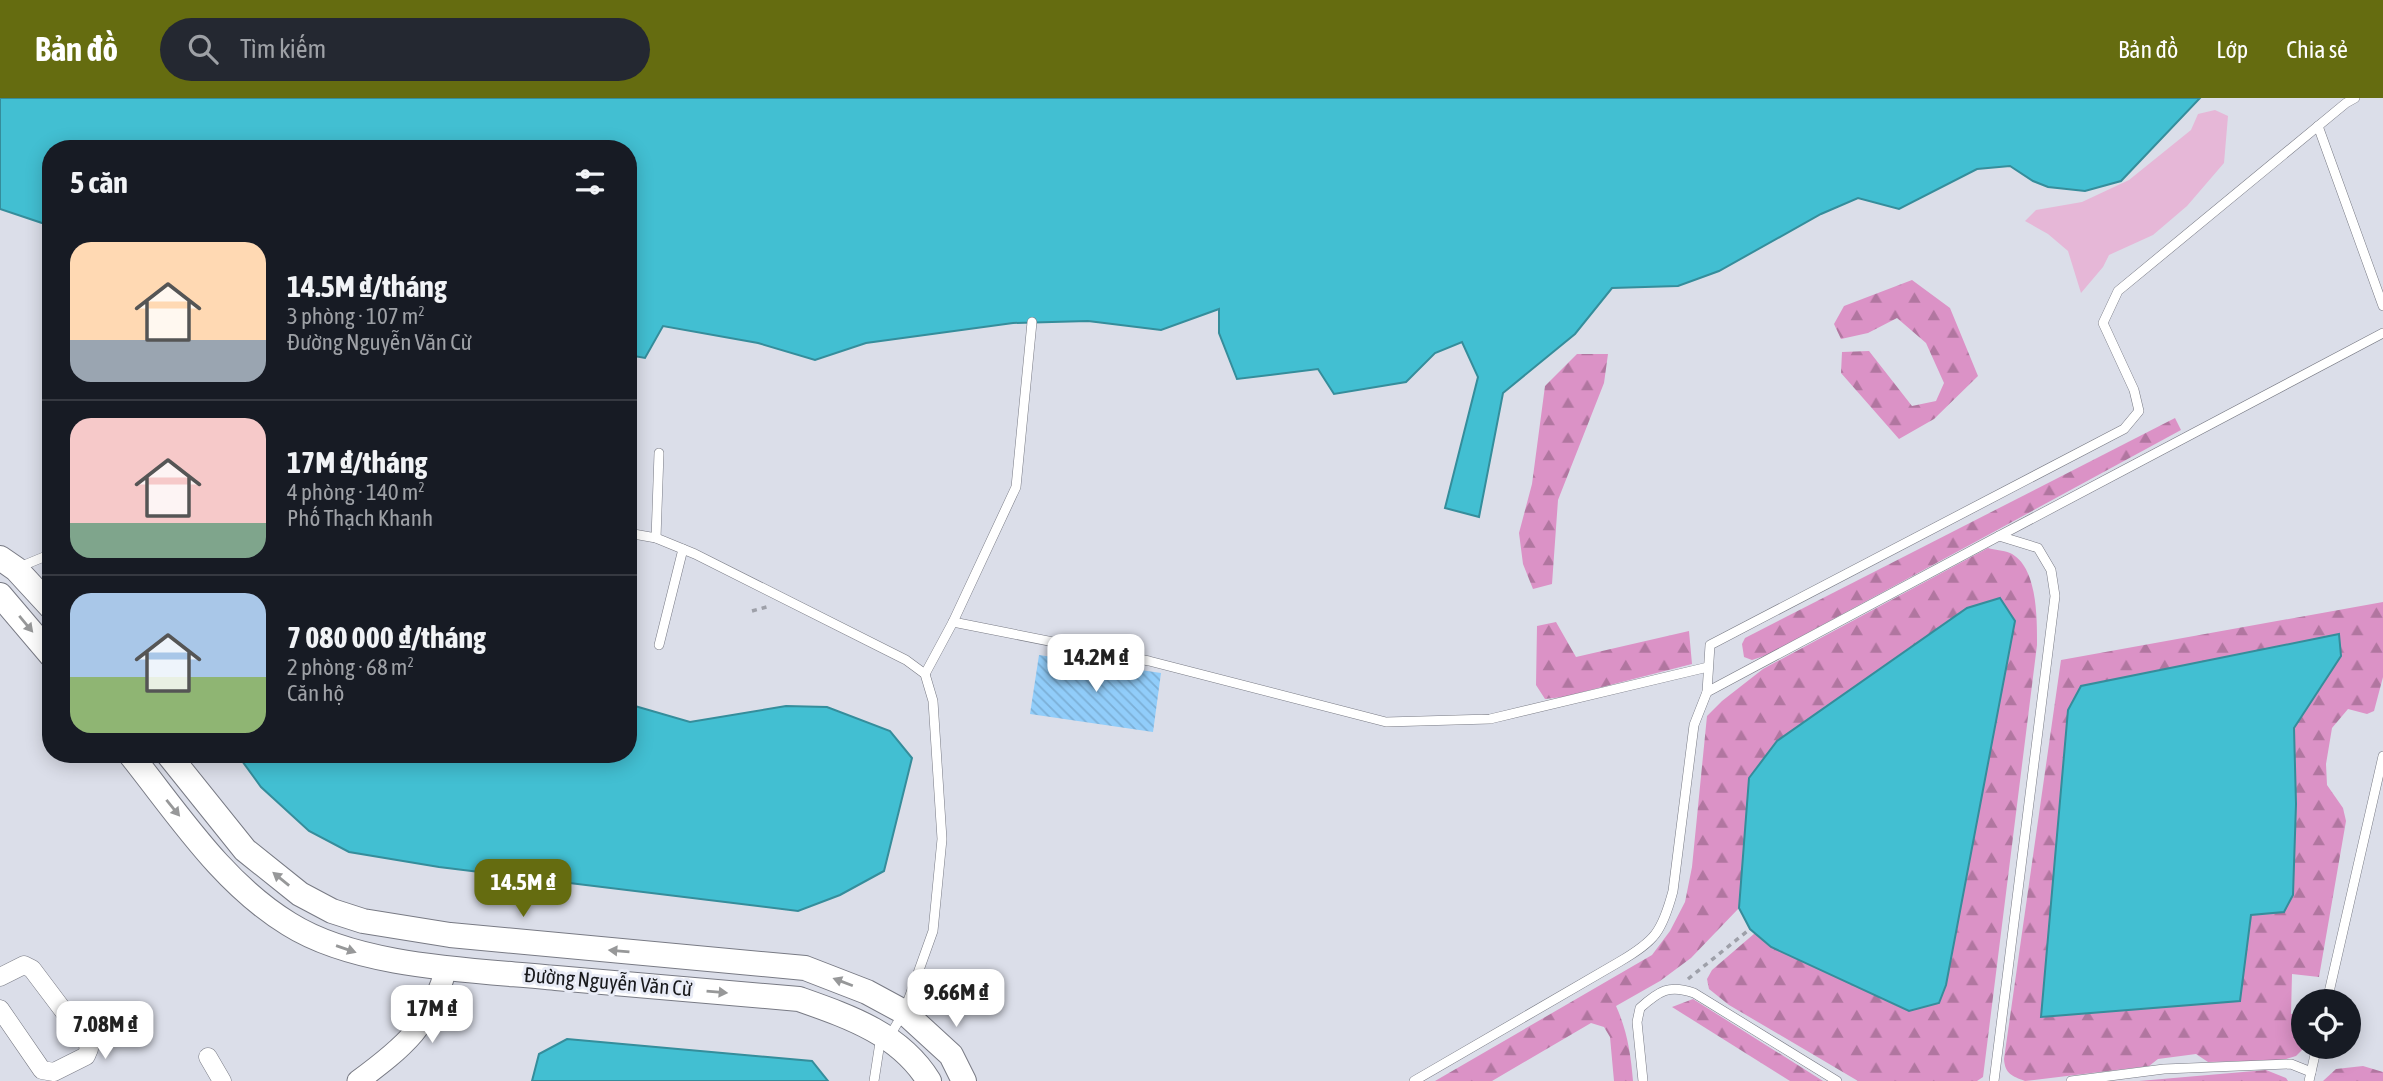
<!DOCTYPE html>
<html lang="vi">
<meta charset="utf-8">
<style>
:root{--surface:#171b24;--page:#242831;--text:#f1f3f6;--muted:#9ea1a6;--line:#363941;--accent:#656c10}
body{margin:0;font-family:"Asap Condensed",sans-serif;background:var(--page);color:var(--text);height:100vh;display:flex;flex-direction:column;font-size:26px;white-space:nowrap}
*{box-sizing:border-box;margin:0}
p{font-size:23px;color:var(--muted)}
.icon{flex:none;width:38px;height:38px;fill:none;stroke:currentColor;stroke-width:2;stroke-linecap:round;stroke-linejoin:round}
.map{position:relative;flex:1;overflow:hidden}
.sheet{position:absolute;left:42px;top:42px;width:595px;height:623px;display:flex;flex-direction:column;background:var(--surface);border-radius:28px;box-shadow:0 4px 18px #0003}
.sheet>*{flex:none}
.buttons{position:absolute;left:2291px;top:891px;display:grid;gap:14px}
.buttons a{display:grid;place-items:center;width:70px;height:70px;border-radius:50%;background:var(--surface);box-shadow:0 4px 18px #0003;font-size:35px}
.price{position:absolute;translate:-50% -60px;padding:0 16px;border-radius:14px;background:#fff;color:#222;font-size:23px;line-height:46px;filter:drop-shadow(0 2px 4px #0008)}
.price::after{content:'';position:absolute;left:50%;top:42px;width:21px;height:16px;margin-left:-10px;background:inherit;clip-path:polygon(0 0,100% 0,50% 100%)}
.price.on{background:var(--accent);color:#fff}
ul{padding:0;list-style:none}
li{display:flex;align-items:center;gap:21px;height:175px;padding:0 28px}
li+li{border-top:2px solid var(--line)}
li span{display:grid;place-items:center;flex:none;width:196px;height:140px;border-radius:21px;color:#555}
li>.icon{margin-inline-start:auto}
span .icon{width:84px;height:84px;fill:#fffc;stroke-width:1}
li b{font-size:30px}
h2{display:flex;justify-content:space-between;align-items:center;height:84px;padding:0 28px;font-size:30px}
header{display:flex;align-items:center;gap:42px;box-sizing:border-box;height:98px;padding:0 35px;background:var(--accent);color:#fff}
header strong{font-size:33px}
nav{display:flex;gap:38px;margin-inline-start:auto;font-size:24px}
.search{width:490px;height:63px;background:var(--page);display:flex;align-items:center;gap:18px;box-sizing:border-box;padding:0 24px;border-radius:38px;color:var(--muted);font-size:26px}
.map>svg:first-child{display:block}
.grass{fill:#e6b7d7}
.forest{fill:url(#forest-firs);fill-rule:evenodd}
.water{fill:#42bfd2;stroke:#358d9b;stroke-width:2}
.building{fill:url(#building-back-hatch)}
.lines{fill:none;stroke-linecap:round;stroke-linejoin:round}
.service-casing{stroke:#787a84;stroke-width:10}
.minor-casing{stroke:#787a84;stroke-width:19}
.tertiary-casing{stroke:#787a84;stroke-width:23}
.secondary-casing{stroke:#787a84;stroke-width:26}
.path{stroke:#9ea0a9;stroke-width:3.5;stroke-dasharray:5 5;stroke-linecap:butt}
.service{stroke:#fff;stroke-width:9}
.minor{stroke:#fff;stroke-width:18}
.tertiary{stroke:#fff;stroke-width:21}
.secondary{stroke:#fff;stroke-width:24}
.oneway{fill:#979899}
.labels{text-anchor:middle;stroke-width:6;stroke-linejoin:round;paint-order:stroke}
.street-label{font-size:21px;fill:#18191c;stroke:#e8ebf6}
</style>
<header>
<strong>Bản đồ</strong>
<div class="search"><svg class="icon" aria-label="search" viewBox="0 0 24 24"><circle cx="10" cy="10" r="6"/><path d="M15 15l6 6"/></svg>Tìm kiếm</div>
<nav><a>Bản đồ</a><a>Lớp</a><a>Chia sẻ</a></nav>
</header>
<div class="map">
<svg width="2383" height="983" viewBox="0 0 2383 983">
<defs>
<pattern id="forest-firs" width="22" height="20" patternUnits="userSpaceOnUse" patternTransform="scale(1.75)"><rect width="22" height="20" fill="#db92c6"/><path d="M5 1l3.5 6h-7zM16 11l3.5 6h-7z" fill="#b176a0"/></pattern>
<pattern id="building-back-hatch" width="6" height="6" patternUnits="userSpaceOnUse" patternTransform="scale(1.75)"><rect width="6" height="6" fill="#91cdfa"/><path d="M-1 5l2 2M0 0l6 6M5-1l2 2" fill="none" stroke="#7cafd6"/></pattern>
</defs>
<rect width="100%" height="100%" fill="#dbdee9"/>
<polygon class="grass" points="2215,12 2228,18 2224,65 2187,108 2153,137 2109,157 2103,169 2081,195 2068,153 2048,136 2025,123 2036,112 2082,104 2129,82 2191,32 2198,16"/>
<g class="forest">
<polygon points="1912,182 1950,210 1978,278 1934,321 1899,341 1841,275 1842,254 1869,253 1912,308 1936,303 1944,285 1926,245 1897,220 1868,235 1841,241 1834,226 1844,208"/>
<polygon points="1577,256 1608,256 1604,285 1558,402 1552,486 1533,491 1523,466 1519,435 1532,386 1545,288"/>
<polygon points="2175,320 2181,332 1767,557 1752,562 1744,559 1742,546 1745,540"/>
<path d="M1988 450C1995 452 2003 452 2010 455 2038 468 2037 522 2037 547L1983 979 1977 983H1858L1729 907 1709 891 1707 881 1712 872 1755 835 1771 849 1908 913 1939 905 1946 887 2015 523 2000 500 1967 510 1777 643 1749 680 1739 810 1691 860 1660 883 1616 908C1627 932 1631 957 1633 983H1614L1610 939 1604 929 1591 925 1492 983H1435L1652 857 1670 833 1685 804 1692 769 1707 618 1722 603 1763 571Z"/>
<path d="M2383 504V579L2374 613 2367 616 2348 611 2332 630 2326 666 2327 687 2343 710 2346 723 2319 879 2292 876 2291 916 2303 917 2304 950 2296 958 2283 962 2208 964 2196 956 2158 961 2149 968 2025 983C2012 978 2005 976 2004 961L2061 562ZM2341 558 2294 630 2296 706 2293 797 2284 814 2251 817 2081 588Z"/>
<polygon points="1556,524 1576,559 1689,533 1692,566 1563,599 1545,601 1536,587 1537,528"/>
<polygon points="1693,901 1823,983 1790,983 1672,909"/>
<polygon points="2363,968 2383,974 2383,983 2323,983 2336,971"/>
<polygon points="2266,972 2286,980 2288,983 2139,983"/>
</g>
<g class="water">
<polygon points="0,0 2200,0 2121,83 2085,93 2048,89 2033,83 2010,68 1977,71 1899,111 1858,100 1821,116 1719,173 1678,188 1612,190 1575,236 1503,295 1479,419 1445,410 1478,279 1462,244 1435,255 1406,284 1334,296 1318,271 1237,281 1219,235 1219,211 1161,232 1088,223 1013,225 866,245 815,262 758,245 663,228 645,260 628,257 628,51 51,51 51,128 0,111"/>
<polygon points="2000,500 2015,523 1946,887 1939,905 1909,913 1771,849 1750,831 1739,810 1749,680 1777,643 1967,510"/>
<polygon points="2339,536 2341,558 2294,630 2296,706 2293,797 2284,814 2251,817 2240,903 2041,919 2068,612 2081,588"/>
<polygon points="628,606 690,624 786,608 827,609 890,633 912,660 884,773 840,797 798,813 439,769 349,754 309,733 261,689 237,656 628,656"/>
<polygon points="567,941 812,963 828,983 532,983 539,956"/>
</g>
<polygon class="building" points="1039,557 1161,575 1153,634 1030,616"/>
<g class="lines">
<defs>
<g id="service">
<polyline points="2318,28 2383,208"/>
<polyline points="628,435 656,440 695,456 906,562 925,576 933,603 942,741 933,833 904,914 889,939"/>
<polyline points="1999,438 2383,235"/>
<polyline points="656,440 659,355"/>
<polyline points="17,470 51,456"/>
<polyline points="953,524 1149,563 1386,624 1490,621 1708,569"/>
<polyline points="659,547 683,451"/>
<polyline points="925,576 953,524 1016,389 1032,224"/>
<polyline points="1707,594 1999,438 2038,450 2051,472 2055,498 1994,983"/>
<polyline points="2327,903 2383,658"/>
<polyline points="874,983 881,938"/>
<path d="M1414 983 1619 864C1655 843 1662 834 1673 793L1694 627 1707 594 1710 547 2124 331 2139 313 2134 292 2103 225 2118 193 2346 5 2355 0"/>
<path d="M1643 983 1637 924 1640 910C1659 893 1669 886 1694 895L1837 983"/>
<polyline points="2071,983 2164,971 2291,966 2311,974"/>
<polyline points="2309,983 2317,948"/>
</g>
<g id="minor">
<polyline points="0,879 24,867 32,871 87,944 89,951 86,958 54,974 42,972 0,911"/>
<polyline points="208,959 222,983"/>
</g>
<path id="tertiary" d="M358 983C403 950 432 926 446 870"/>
<g id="secondary">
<polyline points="0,460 16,471 51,509"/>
<polyline points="0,497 51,557"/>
<path d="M130 656C178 716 222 785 289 826 359 870 475 872 556 880 637 887 718 894 799 901 850 919 900 936 929 983"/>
<polyline points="168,656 245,752 300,796 332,813 363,823 450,837 805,870 867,894 904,914 951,957 964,983"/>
</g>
</defs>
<use href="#service" class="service-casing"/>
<use href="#minor" class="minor-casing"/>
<use href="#tertiary" class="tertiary-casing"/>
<use href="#secondary" class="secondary-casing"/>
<g class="path">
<polyline points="752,513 770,508"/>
<polyline points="1688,881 1750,831"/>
</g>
<use href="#service" class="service"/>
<use href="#minor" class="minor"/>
<use href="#tertiary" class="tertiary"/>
<use href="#secondary" class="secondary"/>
</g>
<defs><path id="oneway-solid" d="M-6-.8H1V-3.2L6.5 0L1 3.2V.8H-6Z" transform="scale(1.75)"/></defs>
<g class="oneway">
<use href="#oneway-solid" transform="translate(26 526) rotate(50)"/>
<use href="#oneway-solid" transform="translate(173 710) rotate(51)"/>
<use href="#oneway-solid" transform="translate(281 781) rotate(-141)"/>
<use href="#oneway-solid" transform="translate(346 851) rotate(19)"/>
<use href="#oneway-solid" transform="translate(619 853) rotate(-175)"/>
<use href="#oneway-solid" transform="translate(843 884) rotate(-159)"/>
<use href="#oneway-solid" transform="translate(717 894) rotate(5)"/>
</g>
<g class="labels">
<g class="street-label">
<text transform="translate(608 884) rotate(5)" y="7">Đường Nguyễn Văn Cừ</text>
</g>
</g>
</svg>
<div class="buttons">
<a><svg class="icon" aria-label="locate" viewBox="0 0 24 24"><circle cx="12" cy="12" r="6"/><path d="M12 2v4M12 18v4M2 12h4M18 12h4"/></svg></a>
</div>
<b class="price" style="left:1096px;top:596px">14.2M ₫</b>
<b class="price on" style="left:523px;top:821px">14.5M ₫</b>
<b class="price" style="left:956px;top:931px">9.66M ₫</b>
<b class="price" style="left:432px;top:947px">17M ₫</b>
<b class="price" style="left:105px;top:963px">7.08M ₫</b>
<section class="sheet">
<h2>5 căn<svg class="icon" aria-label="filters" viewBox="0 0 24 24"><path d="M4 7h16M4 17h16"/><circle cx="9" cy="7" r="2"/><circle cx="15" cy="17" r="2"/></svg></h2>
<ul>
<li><span style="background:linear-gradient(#ffd9b3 70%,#9aa5b1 0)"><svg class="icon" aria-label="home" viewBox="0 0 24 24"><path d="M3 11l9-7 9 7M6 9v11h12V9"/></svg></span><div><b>14.5M ₫/tháng</b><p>3 phòng · 107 m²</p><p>Đường Nguyễn Văn Cừ</p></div></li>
<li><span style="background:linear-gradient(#f6c9c9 75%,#7fa58c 0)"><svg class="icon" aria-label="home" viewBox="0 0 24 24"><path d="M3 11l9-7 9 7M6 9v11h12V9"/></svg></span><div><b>17M ₫/tháng</b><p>4 phòng · 140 m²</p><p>Phố Thạch Khanh</p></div></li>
<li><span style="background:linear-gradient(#a9c7e8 60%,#8fb573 0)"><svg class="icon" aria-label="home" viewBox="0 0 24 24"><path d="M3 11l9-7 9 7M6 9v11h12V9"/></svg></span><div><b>7 080 000 ₫/tháng</b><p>2 phòng · 68 m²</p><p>Căn hộ</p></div></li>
</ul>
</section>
</div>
